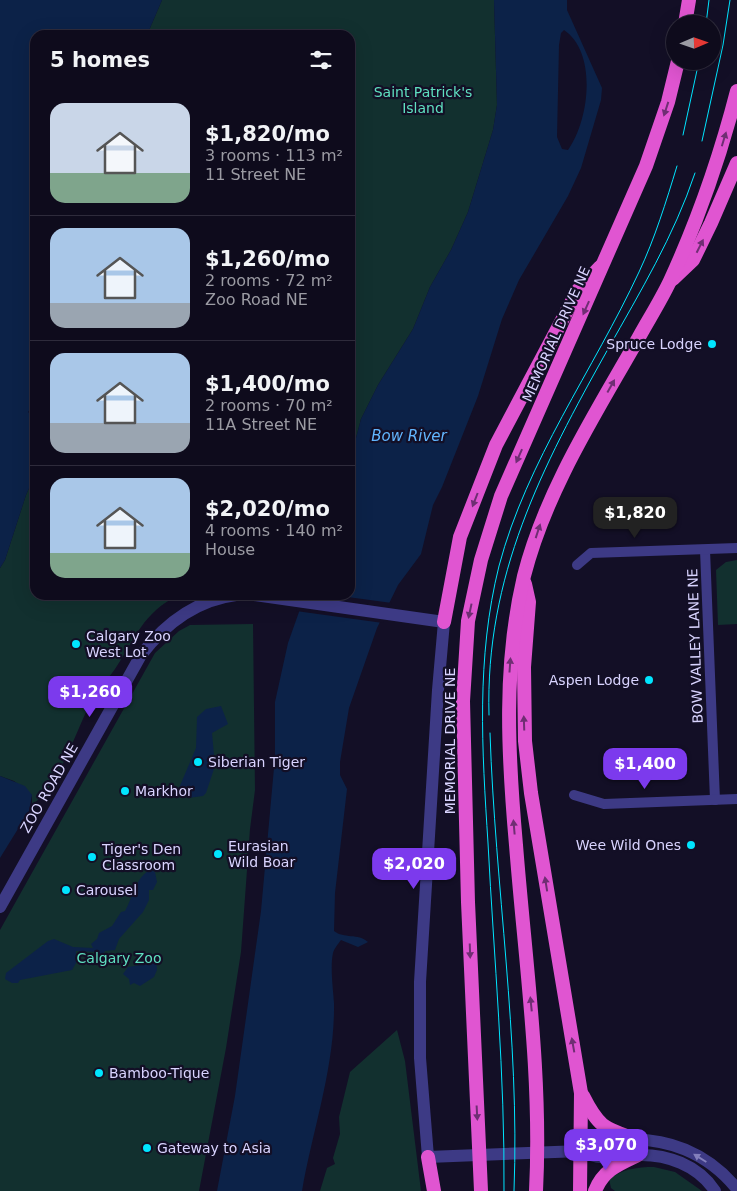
<!DOCTYPE html>
<meta charset="utf-8">
<style>
:root{--surface:#0e0b1c;--page:#171425;--text:#f1f3f6;--muted:#9b9ba3;--line:#2e2b3b;--accent:#7c3aed}
body{margin:0;font-family:"DejaVu Sans",sans-serif;background:var(--page);color:var(--text);height:100vh;display:flex;flex-direction:column;font-size:19px;white-space:nowrap}
*{box-sizing:border-box;margin:0}
p{font-size:16px;color:var(--muted)}
.icon{flex:none;width:28px;height:28px;fill:none;stroke:currentColor;stroke-width:2;stroke-linecap:round;stroke-linejoin:round}
.map{position:relative;flex:1;overflow:hidden}
.details{position:absolute;left:30px;top:30px;width:325px;height:570px;display:flex;flex-direction:column;background:var(--surface);border-radius:15px;box-shadow:0 5px 20px #0002,0 0 0 1px var(--line)}
.details>*{flex:none}
.needle{width:32px;rotate:88deg}
.tools{position:absolute;left:666px;top:15px;display:grid;gap:10px}
.tools a{display:grid;place-items:center;width:55px;height:55px;border-radius:50%;background:var(--surface);box-shadow:0 5px 20px #0002,0 0 0 1px var(--line);font-size:25px}
.price{position:absolute;translate:-50% -42px;padding:0 11px;border-radius:10px;background:var(--accent);color:#fff;font-size:16px;line-height:32px;filter:drop-shadow(0 1px 2px #0008)}
.price::after{content:'';position:absolute;left:50%;top:30px;width:15px;height:11px;margin-left:-8px;background:inherit;clip-path:polygon(0 0,100% 0,50% 100%)}
.price.current{background:#222;color:#fff}
ul{padding:0;list-style:none}
li{display:flex;align-items:center;gap:15px;height:125px;padding:0 20px}
li+li{border-top:1px solid var(--line)}
li span{display:grid;place-items:center;flex:none;width:140px;height:100px;border-radius:15px;color:#555}
li>.icon{margin-inline-start:auto}
span .icon{width:60px;height:60px;fill:#fffc;stroke-width:1}
li b{font-size:21px}
h2{display:flex;justify-content:space-between;align-items:center;height:60px;padding:0 20px;font-size:21px}
.map>svg:first-child{display:block}
.green{fill:#12302f}
.water{fill:#0c2248;fill-rule:evenodd}
.pier{fill:#130f26}
.lines{fill:none;stroke-linecap:round;stroke-linejoin:round}
.minor{stroke:#3d3a85;stroke-width:10}
.tertiary{stroke:#3d3a85;stroke-width:12}
.trunk{stroke:#e055d1;stroke-width:14}
.tram{stroke:#00e5ff;stroke-width:1}
.oneway{fill:#6f2e73}
.oneway2{fill:#837fbc}
.poi-dot{fill:#00e5ff;stroke:#130f26;stroke-width:2}
.labels{text-anchor:middle;stroke-width:4.5;stroke-linejoin:round;paint-order:stroke}
.park-label{font-size:14px;fill:#5fe0c0;stroke:#130f26}
.street-label{font-size:14px;fill:#d9d4ff;stroke:#130f26}
.poi-label{font-size:14px;fill:#d9d4ff;stroke:#130f26;text-anchor:start}
.water-label{font-size:15px;font-style:italic;fill:#62b6ff;stroke:#130f26}
</style>
<div class="map">
<svg width="737" height="1191" viewBox="0 0 737 1191">
<rect width="100%" height="100%" fill="#130f26"/>
<g class="green">
<polygon points="162,0 494,0 497,105 493,130 468,212 451,250 430,287 413,329 378,385 361,419 350,461 350,35 147,35"/>
<path d="M35 475V595H179C142 613 136 638 115 669 108 679 98 688 92 700 75 732 61 783 32 805V795L14 781 0 776V568L5 560 26 495Z"/>
<polygon points="737,560 737,624 718,625 716,570 726,562"/>
<polygon points="253,624 255,790 250,829 241,952 226,1048 199,1191 0,1191 0,930 155,653 179,631 190,625"/>
<polygon points="397,1030 405,1061 421,1191 320,1191 327,1168 335,1164 333,1158 340,1134 339,1117 350,1072"/>
<path d="M654 1167 675 1172 702 1191H615L611 1188 609 1179C623 1169 637 1167 654 1167Z"/>
</g>
<g class="water">
<polygon points="0,0 162,0 147,35 35,35 35,404 28,412 35,418 35,475 26,495 5,560 0,568"/>
<path d="M494 0H567V10L602 88 601 100 581 168 568 196 519 280 502 319 478 396 442 487 433 505 421 554 398 585 377 628 349 708 340 762V775L347 789 335 893 334 931C344 939 358 933 368 942L358 947 341 940C338 944 334 949 333 953 330 966 333 989 334 1003 335 1067 313 1128 302 1191H217L235 1096 261 911 275 757V702L288 643 305 595H350V461L361 419 378 385 413 329 430 287 451 250 468 212 493 130 497 105ZM564 30C598 53 589 121 568 150L562 149 557 137 559 45 561 33Z"/>
<polygon points="221,706 228,724 212,733 215,766 206,793 203,796 188,798 179,788 196,748 197,717 206,709"/>
<polygon points="0,776 25,786 32,795 29,811 0,858"/>
<path d="M151 870 155 872 157 882 153 890H149V900L143 912 119 939 115 950 105 951 101 958 97 952 76 951V963L72 970 20 980 18 983H12L5 979 6 973 48 941 54 939 73 947 93 948 91 944 97 939 99 933 112 926 121 912 125 911C132 900 136 875 151 870Z"/>
<polygon points="150,956 156,958 157,970 154,977 140,986 134,983 130,985 129,979 123,974 128,967 141,965"/>
</g>
<polygon class="pier" points="302,595 333,595 392,603 383,623 296,611"/>
<g class="lines">
<g class="minor">
<polyline points="705,550 715,800"/>
<polyline points="577,565 591,553 737,548"/>
<polyline points="574,795 604,804 737,799"/>
</g>
<g class="tertiary">
<path d="M254 595 444 622 438 690 420 982V1058L428 1157 581 1151C603 1162 613 1156 637 1155 667 1154 698 1165 715 1191"/>
<path d="M0 907 141 655C165 624 196 600 236 595"/>
<path d="M581 1151C594 1143 605 1142 621 1140 666 1136 708 1153 737 1189"/>
</g>
<g class="trunk">
<polyline points="685,24 689,0"/>
<polyline points="673,279 693,260 711,223 737,163"/>
<polyline points="525,584 529,602 524,667 525,741 531,793 581,1093 580,1191"/>
<polyline points="444,622 460,537 496,445 578,290 600,267"/>
<path d="M583 1096C598 1126 603 1128 635 1139"/>
<polyline points="428,1157 434,1191"/>
<polyline points="481,1191 468,902 463,701 468,621 481,560 501,496 646,166 668,102 678,61"/>
<path d="M536 1191C542 1076 525 960 516 845 508 755 503 665 524 576 546 490 596 413 639 337 649 319 661 300 670 281 698 220 720 157 737 91"/>
<path d="M595 1191C603 1170 619 1164 638 1155"/>
</g>
<g class="tram">
<polyline points="706,24 709,0"/>
<polyline points="683,135 699,61"/>
<polyline points="702,141 723,45 730,0"/>
<path d="M489 715C485 576 542 467 608 349 640 292 674 236 695 173"/>
<path d="M490 733C495 886 520 1038 514 1191"/>
<path d="M504 1191C505 1075 494 959 488 843 482 750 476 658 499 566 527 460 593 371 639 272 655 238 666 202 677 166"/>
</g>
</g>
<defs><path id="oneway-solid" d="M-6-.8H1V-3.2L6.5 0L1 3.2V.8H-6Z" transform="scale(1.25)"/></defs>
<g class="oneway">
<use href="#oneway-solid" transform="translate(666 109) rotate(108)"/>
<use href="#oneway-solid" transform="translate(724 139) rotate(-73)"/>
<use href="#oneway-solid" transform="translate(700 246) rotate(-63)"/>
<use href="#oneway-solid" transform="translate(586 308) rotate(114)"/>
<use href="#oneway-solid" transform="translate(611 386) rotate(-61)"/>
<use href="#oneway-solid" transform="translate(519 456) rotate(114)"/>
<use href="#oneway-solid" transform="translate(475 500) rotate(111)"/>
<use href="#oneway-solid" transform="translate(538 531) rotate(-72)"/>
<use href="#oneway-solid" transform="translate(470 611) rotate(102)"/>
<use href="#oneway-solid" transform="translate(510 665) rotate(-86)"/>
<use href="#oneway-solid" transform="translate(524 723) rotate(-92)"/>
<use href="#oneway-solid" transform="translate(514 827) rotate(-95)"/>
<use href="#oneway-solid" transform="translate(546 884) rotate(-99)"/>
<use href="#oneway-solid" transform="translate(470 951) rotate(88)"/>
<use href="#oneway-solid" transform="translate(531 1004) rotate(-96)"/>
<use href="#oneway-solid" transform="translate(573 1045) rotate(-100)"/>
<use href="#oneway-solid" transform="translate(477 1113) rotate(87)"/>
</g>
<use class="oneway2" href="#oneway-solid" transform="translate(700 1158) rotate(-148)"/>
<g class="poi-dot">
<circle cx="712" cy="344" r="5"/>
<circle cx="76" cy="644" r="5"/>
<circle cx="649" cy="680" r="5"/>
<circle cx="198" cy="762" r="5"/>
<circle cx="125" cy="791" r="5"/>
<circle cx="691" cy="845" r="5"/>
<circle cx="218" cy="854" r="5"/>
<circle cx="92" cy="857" r="5"/>
<circle cx="66" cy="890" r="5"/>
<circle cx="99" cy="1073" r="5"/>
<circle cx="147" cy="1148" r="5"/>
</g>
<g class="labels">
<g class="park-label">
<text x="423" y="97">Saint Patrick's<tspan x="423" dy="16">Island</tspan></text>
<text x="119" y="963">Calgary Zoo</text>
</g>
<g class="street-label">
<text transform="translate(556 334) rotate(-66)" y="5">MEMORIAL DRIVE NE</text>
<text transform="translate(695 646) rotate(-92)" y="5">BOW VALLEY LANE NE</text>
<text transform="translate(450 741) rotate(-90)" y="5">MEMORIAL DRIVE NE</text>
<text transform="translate(49 788) rotate(-60)" y="5">ZOO ROAD NE</text>
</g>
<g class="poi-label">
<text x="702" y="349" text-anchor="end">Spruce Lodge</text>
<text x="86" y="641">Calgary Zoo<tspan x="86" dy="16">West Lot</tspan></text>
<text x="639" y="685" text-anchor="end">Aspen Lodge</text>
<text x="208" y="767">Siberian Tiger</text>
<text x="135" y="796">Markhor</text>
<text x="681" y="850" text-anchor="end">Wee Wild Ones</text>
<text x="228" y="851">Eurasian<tspan x="228" dy="16">Wild Boar</tspan></text>
<text x="102" y="854">Tiger's Den<tspan x="102" dy="16">Classroom</tspan></text>
<text x="76" y="895">Carousel</text>
<text x="109" y="1078">Bamboo-Tique</text>
<text x="157" y="1153">Gateway to Asia</text>
</g>
<g class="water-label">
<text x="409" y="441">Bow River</text>
</g>
</g>
</svg>
<div class="tools">
<a><svg class="needle" viewBox="-14 -14 28 28"><path d="M0-13l5 13h-10z" fill="#e53935"/><path d="M0 13l5-13h-10z" fill="#9b9ba3"/></svg></a>
</div>
<b class="price current" style="left:635px;top:539px">$1,820</b>
<b class="price" style="left:90px;top:718px">$1,260</b>
<b class="price" style="left:645px;top:790px">$1,400</b>
<b class="price" style="left:414px;top:890px">$2,020</b>
<b class="price" style="left:606px;top:1171px">$3,070</b>
<section class="details">
<h2>5 homes<svg class="icon" aria-label="filters" viewBox="0 0 24 24"><path d="M4 7h16M4 17h16"/><circle cx="9" cy="7" r="2"/><circle cx="15" cy="17" r="2"/></svg></h2>
<ul>
<li><span style="background:linear-gradient(#c9d6e8 70%,#7fa58c 0)"><svg class="icon" aria-label="home" viewBox="0 0 24 24"><path d="M3 11l9-7 9 7M6 9v11h12V9"/></svg></span><div><b>$1,820/mo</b><p>3 rooms · 113 m²</p><p>11 Street NE</p></div></li>
<li><span style="background:linear-gradient(#a9c7e8 75%,#9aa5b1 0)"><svg class="icon" aria-label="home" viewBox="0 0 24 24"><path d="M3 11l9-7 9 7M6 9v11h12V9"/></svg></span><div><b>$1,260/mo</b><p>2 rooms · 72 m²</p><p>Zoo Road NE</p></div></li>
<li><span style="background:linear-gradient(#a9c7e8 70%,#9aa5b1 0)"><svg class="icon" aria-label="home" viewBox="0 0 24 24"><path d="M3 11l9-7 9 7M6 9v11h12V9"/></svg></span><div><b>$1,400/mo</b><p>2 rooms · 70 m²</p><p>11A Street NE</p></div></li>
<li><span style="background:linear-gradient(#a9c7e8 75%,#7fa58c 0)"><svg class="icon" aria-label="home" viewBox="0 0 24 24"><path d="M3 11l9-7 9 7M6 9v11h12V9"/></svg></span><div><b>$2,020/mo</b><p>4 rooms · 140 m²</p><p>House</p></div></li>
</ul>
</section>
</div>
